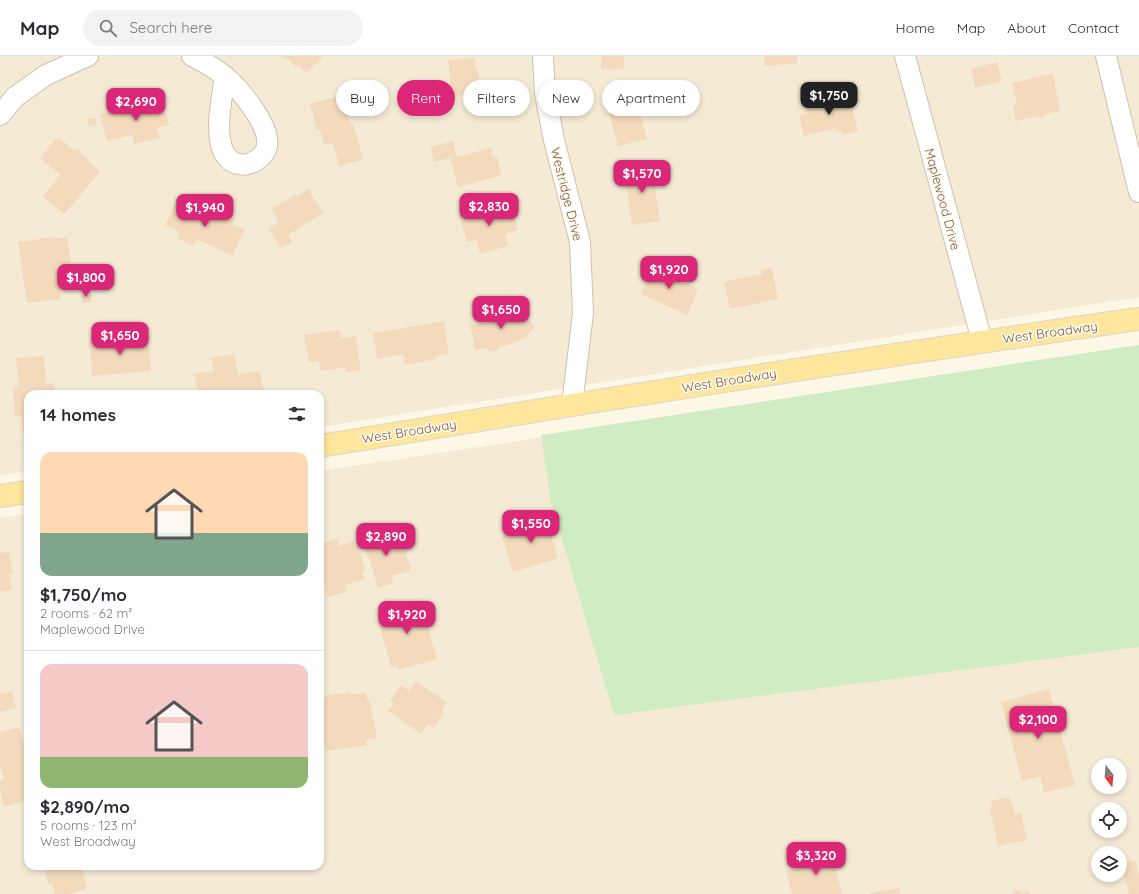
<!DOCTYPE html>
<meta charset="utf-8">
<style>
:root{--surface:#fff;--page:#f2f2f3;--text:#2b2b33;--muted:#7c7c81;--line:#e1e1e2;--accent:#db2777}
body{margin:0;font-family:Quicksand,sans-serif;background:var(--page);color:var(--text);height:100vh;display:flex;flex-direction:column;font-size:15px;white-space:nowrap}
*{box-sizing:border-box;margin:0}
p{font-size:13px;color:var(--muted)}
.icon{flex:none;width:22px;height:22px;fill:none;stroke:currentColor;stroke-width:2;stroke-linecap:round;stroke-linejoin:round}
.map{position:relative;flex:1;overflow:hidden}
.details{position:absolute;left:24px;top:334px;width:300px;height:480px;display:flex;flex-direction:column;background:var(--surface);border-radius:12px;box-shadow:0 2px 6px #0003}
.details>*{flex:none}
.top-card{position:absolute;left:336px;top:24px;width:380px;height:36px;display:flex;gap:8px}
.needle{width:26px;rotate:164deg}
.fabs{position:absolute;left:1091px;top:702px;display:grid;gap:8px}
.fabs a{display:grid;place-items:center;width:36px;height:36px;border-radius:50%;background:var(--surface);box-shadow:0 2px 6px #0003;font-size:20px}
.price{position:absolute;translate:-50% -34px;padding:0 9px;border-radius:8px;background:var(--accent);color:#fff;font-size:13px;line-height:26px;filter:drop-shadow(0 1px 2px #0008)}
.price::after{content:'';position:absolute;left:50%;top:24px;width:12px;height:9px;margin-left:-6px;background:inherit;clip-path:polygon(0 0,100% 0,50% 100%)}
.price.on{background:#222;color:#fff}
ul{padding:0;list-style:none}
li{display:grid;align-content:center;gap:8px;height:212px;padding:0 16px}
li+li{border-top:1px solid var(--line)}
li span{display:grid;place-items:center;height:124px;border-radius:12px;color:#555}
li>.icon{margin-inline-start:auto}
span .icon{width:72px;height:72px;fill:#fffc;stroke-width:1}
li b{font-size:17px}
h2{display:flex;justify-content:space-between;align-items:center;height:48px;padding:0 16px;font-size:17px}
.chip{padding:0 14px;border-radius:18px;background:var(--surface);box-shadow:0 2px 6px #0003;font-size:14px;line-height:36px}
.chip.on{background:var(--accent);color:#fff}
header{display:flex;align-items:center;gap:24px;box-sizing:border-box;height:56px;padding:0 20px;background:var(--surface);border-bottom:1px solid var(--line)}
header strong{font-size:19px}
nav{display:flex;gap:22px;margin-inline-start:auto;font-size:14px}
.search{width:280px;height:36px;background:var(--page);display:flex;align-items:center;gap:10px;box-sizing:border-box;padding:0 14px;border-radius:22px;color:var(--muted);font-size:15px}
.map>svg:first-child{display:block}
.residential{fill:#f5ead4;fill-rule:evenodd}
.green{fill:#cfecc4}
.building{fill:#f4dabd}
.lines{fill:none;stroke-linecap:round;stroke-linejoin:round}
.minor-casing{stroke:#d0c0ab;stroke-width:22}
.primary-casing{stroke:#dcd6d0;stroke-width:24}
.minor{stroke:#fff;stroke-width:20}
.primary{stroke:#fee69d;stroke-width:22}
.labels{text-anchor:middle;stroke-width:3;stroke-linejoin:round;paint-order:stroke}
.street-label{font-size:13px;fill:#786049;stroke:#fffaed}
</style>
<header>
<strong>Map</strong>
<div class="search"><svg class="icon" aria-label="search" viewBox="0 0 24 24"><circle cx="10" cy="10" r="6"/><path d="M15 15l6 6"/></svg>Search here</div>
<nav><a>Home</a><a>Map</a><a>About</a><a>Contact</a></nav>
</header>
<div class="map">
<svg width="1139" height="838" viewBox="0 0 1139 838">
<rect width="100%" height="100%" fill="#fdf7e6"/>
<g class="residential">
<polygon points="0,0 1139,0 1139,241 320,371 320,338 28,338 28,415 0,420"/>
<path d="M1139 291V838H0V462L28 458V810H320V415ZM1098 709H1120V731H1098ZM1098 753H1120V775H1098ZM1098 797H1120V819H1098Z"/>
</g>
<polygon class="green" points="1139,289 1139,591 614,659 551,446 541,379"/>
<g class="building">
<polygon points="282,0 324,0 306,17 298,9 296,11 286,1 285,3"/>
<polygon points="601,0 624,0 624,13 601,14"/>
<polygon points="764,0 797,0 797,7 765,10"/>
<polygon points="475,2 476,14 478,14 480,37 452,40 448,4"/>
<polygon points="997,6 1002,25 976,32 971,13"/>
<polygon points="1053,17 1060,55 1045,58 1046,60 1038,62 1037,60 1016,65 1013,50 1017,49 1012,27"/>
<polygon points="848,36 858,75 843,79 842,75 837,76 836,72 804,80 799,60 807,58 804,47"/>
<polygon points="634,38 647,83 618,90 609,57 613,55 610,44"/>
<polygon points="342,39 350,68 353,67 363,103 339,110 333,87 324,89 320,74 317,75 310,48"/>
<polygon points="162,42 169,69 157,72 160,82 134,88 132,79 107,85 100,58"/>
<polygon points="95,62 97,69 89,71 87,64"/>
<polygon points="58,81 75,95 77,93 89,104 88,105 100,116 64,158 43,140 60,119 40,102"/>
<polygon points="453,85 457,101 491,92 493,102 497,101 502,119 458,131 450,102 434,106 430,91"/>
<polygon points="651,106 660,165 632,169 625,122 628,121 627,109"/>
<polygon points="308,133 323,157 288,179 292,186 281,192 269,173 279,166 271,153 296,138 297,141"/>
<polygon points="176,145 202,157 205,151 234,165 232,168 244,174 232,200 197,183 193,190 177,182 180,176 165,169"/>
<polygon points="505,146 508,158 513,156 518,174 505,178 508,190 480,198 476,184 467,186 459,158"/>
<polygon points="54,181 54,183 67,181 71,207 57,209 61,243 27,247 18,186"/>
<polygon points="656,207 668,212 665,218 698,233 687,259 641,238"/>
<polygon points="772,212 778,243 730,253 724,226 762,218 761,214"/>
<polygon points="91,238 92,246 82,247 81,239"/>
<polygon points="509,250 512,259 519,253 535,271 525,281 512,288 498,291 499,294 488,296 488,292 475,294 470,269 491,266 488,255"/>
<polygon points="444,265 449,297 436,300 436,303 405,309 403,298 377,303 373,277"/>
<polygon points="340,274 341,282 356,280 361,314 346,316 345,311 320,315 319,305 309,306 304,279"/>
<polygon points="148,279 151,315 92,320 89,284"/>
<polygon points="234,298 238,318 260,315 264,338 198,338 194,318 214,315 211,302"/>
<polygon points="44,300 46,328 54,327 55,338 28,338 28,390 24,390 22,360 15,361 13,331 19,331 16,302"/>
<polygon points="545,458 558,502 513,516 502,480 524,473 522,465"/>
<polygon points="379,474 381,482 400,476 411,515 392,520 394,527 378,532 362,479"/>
<polygon points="337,483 339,490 354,485 355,490 358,489 365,514 362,515 364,524 344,529 346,536 328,541 320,511 320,488"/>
<polygon points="9,496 13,517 9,518 12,534 0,536 0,497"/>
<polygon points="420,543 437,603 398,614 397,610 391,611 377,559 383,557 382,554"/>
<polygon points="416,625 447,647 441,654 444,656 434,672 428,668 421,678 388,655 394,647 390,645 401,629 409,635"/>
<polygon points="1049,633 1075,729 1044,737 1040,720 1022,725 1001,646"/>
<polygon points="12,635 16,652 0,656 0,638"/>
<polygon points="351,636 351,639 366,637 367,643 370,645 377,682 366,684 367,689 327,695 326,689 320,691 320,644 326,643 325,640"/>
<polygon points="19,671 28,701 28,744 4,751 0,734 0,725 4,724 0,709 0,676"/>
<polygon points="1010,741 1015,758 1021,756 1027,784 998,790 990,753 992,752 991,745"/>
<polygon points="830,792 842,838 792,838 786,815 814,808 811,797"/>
<polygon points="1135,804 1139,819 1139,838 1129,838 1121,808"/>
<polygon points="44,810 81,810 87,833 69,838 55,838 52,827 48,828"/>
<polygon points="899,832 900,838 870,838 870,837"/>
<polygon points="1020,834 1021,837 1029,835 1030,838 1013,838 1013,835"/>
</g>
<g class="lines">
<defs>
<g id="minor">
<path d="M192 0C203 6 214 11 223 19 238 30 271 70 267 90 265 101 250 111 239 108 230 107 223 98 221 89 216 67 222 42 225 20"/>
<polyline points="543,0 545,38 554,84 580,186 583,257 572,349"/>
<polyline points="905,0 982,285"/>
<polyline points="1106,0 1139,136"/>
<polyline points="0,59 15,41 46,19 88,0"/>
</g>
<g id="primary">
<path d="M320 390C593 345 866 302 1139 263"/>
<polyline points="0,440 28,436"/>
</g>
</defs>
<use href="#minor" class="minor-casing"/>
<use href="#primary" class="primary-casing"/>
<use href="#minor" class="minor"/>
<use href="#primary" class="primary"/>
</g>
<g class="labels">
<g class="street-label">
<text transform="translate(567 138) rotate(76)" y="5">Westridge Drive</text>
<text transform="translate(943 143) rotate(75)" y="5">Maplewood Drive</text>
<text transform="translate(1050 276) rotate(-8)" y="5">West Broadway</text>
<text transform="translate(729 324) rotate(-9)" y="5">West Broadway</text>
<text transform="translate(409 375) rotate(-9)" y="5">West Broadway</text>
</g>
</g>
</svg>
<div class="fabs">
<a><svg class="needle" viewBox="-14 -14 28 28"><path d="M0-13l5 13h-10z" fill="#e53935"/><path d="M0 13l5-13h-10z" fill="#7c7c81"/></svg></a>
<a><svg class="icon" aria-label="locate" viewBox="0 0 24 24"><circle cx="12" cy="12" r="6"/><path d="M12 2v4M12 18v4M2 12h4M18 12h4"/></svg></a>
<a><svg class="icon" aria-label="layers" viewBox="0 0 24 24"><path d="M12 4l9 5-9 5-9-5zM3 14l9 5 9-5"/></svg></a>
</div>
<b class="price on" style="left:829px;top:60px">$1,750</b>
<b class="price" style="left:136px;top:66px">$2,690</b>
<b class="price" style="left:642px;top:138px">$1,570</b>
<b class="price" style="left:489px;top:171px">$2,830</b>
<b class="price" style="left:205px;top:172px">$1,940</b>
<b class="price" style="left:669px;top:234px">$1,920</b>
<b class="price" style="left:86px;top:242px">$1,800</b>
<b class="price" style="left:501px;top:274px">$1,650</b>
<b class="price" style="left:120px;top:300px">$1,650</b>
<b class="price" style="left:531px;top:488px">$1,550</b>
<b class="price" style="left:386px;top:501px">$2,890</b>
<b class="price" style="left:407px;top:579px">$1,920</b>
<b class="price" style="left:1038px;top:684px">$2,100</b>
<b class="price" style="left:816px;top:820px">$3,320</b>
<div class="top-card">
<a class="chip">Buy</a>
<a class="chip on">Rent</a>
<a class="chip">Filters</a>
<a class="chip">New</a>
<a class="chip">Apartment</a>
</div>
<section class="details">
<h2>14 homes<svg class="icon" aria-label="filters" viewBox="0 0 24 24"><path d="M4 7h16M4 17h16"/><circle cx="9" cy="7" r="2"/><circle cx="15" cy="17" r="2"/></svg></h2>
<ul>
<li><span style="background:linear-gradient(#ffd9b3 65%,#7fa58c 0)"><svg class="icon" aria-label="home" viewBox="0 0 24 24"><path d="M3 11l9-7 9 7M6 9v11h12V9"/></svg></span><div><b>$1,750/mo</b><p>2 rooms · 62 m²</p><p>Maplewood Drive</p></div></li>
<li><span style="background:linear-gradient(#f6c9c9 75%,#8fb573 0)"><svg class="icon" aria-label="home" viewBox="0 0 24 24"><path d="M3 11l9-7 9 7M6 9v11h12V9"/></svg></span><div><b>$2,890/mo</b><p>5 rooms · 123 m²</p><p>West Broadway</p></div></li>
</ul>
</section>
</div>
